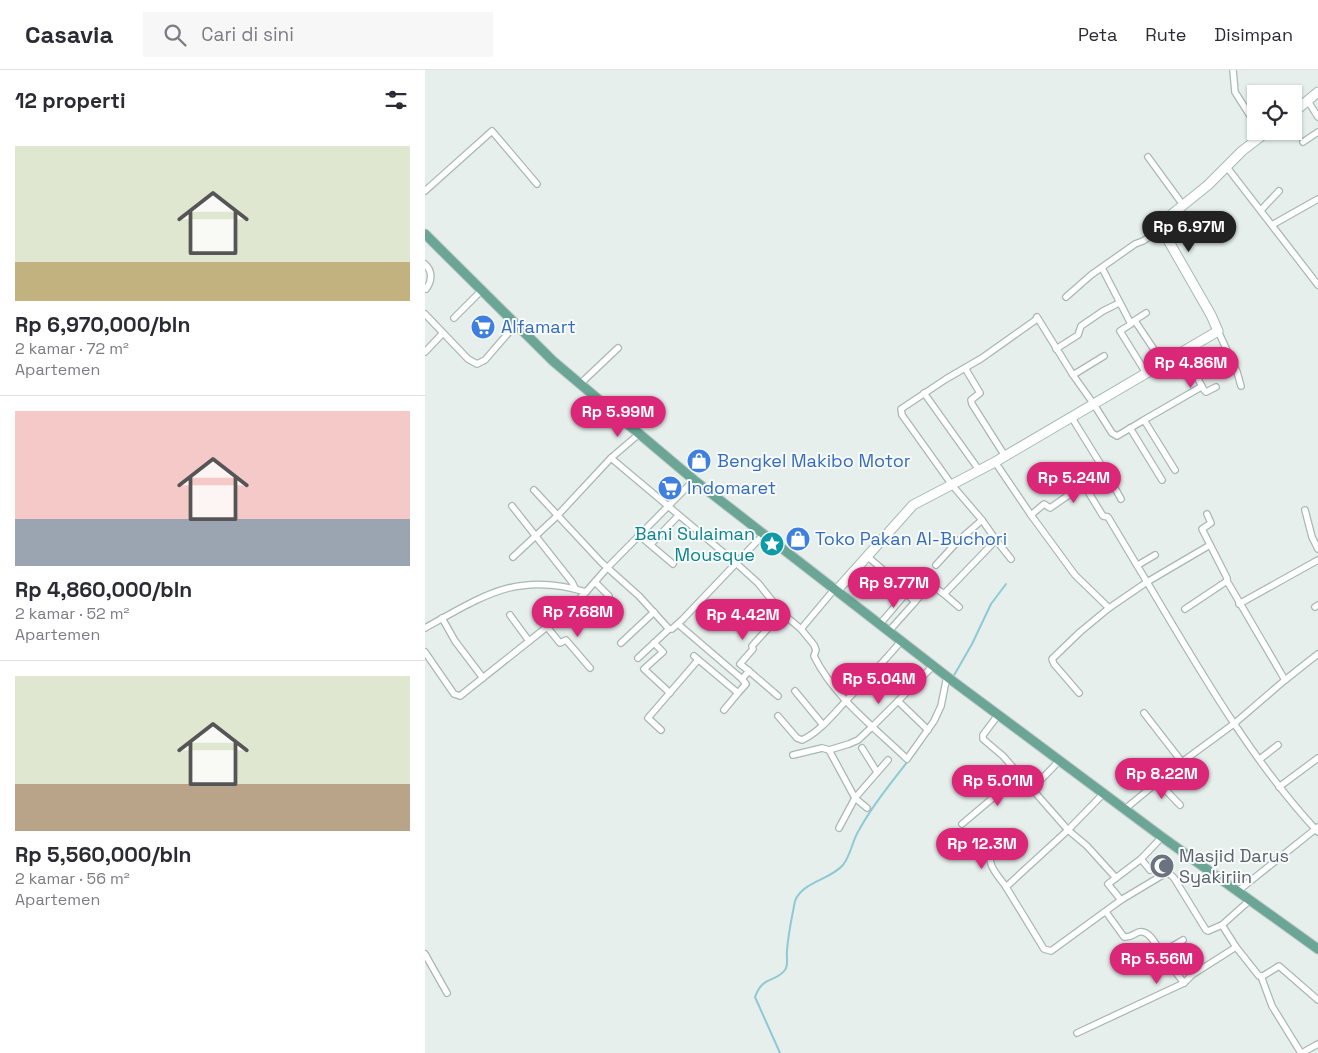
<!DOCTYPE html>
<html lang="id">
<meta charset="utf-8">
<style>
:root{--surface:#fff;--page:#f7f7f7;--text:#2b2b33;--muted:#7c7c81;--line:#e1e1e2;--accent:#db2777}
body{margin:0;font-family:"Space Grotesk",sans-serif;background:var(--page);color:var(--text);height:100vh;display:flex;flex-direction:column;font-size:19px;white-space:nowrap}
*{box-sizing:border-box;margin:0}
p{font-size:16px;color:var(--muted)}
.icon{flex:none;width:28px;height:28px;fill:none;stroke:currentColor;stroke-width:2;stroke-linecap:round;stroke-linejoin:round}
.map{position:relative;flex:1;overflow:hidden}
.drawer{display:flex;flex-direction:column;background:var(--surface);width:425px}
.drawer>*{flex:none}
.tools{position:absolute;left:822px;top:15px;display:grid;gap:10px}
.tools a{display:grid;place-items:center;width:55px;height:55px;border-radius:0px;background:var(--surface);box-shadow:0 1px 4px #0004;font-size:25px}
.price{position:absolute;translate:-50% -42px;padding:0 11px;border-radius:18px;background:var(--accent);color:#fff;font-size:16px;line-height:32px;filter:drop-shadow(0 1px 2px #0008)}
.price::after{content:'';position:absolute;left:50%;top:30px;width:15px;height:11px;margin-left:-8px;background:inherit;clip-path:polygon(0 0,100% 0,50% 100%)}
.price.current{background:#222;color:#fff}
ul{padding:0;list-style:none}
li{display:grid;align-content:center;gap:10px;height:265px;padding:0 15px}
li+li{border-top:1px solid var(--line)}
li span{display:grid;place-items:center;height:155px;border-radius:0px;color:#555}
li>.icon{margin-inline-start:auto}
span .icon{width:90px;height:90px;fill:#fffc;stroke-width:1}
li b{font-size:21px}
h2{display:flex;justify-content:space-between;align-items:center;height:60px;padding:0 15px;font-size:21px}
header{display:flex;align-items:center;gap:30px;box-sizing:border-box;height:70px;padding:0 25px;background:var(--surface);border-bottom:1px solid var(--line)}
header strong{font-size:24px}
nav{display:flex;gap:28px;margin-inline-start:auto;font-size:18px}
.search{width:350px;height:45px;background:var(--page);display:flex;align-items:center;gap:12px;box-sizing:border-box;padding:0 18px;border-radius:0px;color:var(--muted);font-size:19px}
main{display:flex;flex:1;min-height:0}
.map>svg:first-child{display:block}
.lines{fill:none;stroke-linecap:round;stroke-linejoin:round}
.stream{stroke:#8ec9d4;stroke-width:2}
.street-casing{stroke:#a8b8b2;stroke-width:8}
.secondary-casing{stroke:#a4bbb3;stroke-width:11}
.primary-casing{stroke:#c2cac8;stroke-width:11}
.street{stroke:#fff;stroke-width:5.5}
.secondary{stroke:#fff;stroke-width:9}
.primary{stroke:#6aa596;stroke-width:9}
.labels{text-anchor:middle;stroke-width:4;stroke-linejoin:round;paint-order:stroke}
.shop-label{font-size:18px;fill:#366cbe;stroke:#f7fbf9;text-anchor:start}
.culture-label{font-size:18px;fill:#0d838f;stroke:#f7fbf9;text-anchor:end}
.worship-label{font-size:18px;fill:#5b616d;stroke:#f7fbf9;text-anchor:start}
</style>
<header>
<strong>Casavia</strong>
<div class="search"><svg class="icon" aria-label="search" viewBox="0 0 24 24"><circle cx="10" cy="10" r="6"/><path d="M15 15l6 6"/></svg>Cari di sini</div>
<nav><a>Peta</a><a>Rute</a><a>Disimpan</a></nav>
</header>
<main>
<section class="drawer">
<h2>12 properti<svg class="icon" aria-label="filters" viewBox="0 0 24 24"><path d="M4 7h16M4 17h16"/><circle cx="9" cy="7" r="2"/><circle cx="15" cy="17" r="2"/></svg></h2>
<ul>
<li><span style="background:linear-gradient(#dfe7d0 75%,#c2b280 0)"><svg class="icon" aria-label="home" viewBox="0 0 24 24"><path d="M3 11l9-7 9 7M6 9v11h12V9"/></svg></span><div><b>Rp 6,970,000/bln</b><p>2 kamar · 72 m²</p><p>Apartemen</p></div></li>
<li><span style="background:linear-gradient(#f6c9c9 70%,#9aa5b1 0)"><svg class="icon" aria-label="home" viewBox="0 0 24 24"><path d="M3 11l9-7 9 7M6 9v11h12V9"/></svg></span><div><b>Rp 4,860,000/bln</b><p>2 kamar · 52 m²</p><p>Apartemen</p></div></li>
<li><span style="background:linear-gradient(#dfe7d0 70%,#b9a48a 0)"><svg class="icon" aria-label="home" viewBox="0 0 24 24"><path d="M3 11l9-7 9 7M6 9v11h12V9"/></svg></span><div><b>Rp 5,560,000/bln</b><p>2 kamar · 56 m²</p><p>Apartemen</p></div></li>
</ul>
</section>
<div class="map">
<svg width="893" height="983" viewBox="0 0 893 983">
<rect width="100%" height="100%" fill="#e6efeb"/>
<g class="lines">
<g class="stream">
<polyline points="528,607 547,574 566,534 581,514"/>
<polyline points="489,684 509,655"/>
<path d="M355 983 330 927C338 905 350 913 360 900 364 894 361 887 362 881 363 864 367 847 370 831 377 812 405 810 418 795 426 785 427 771 434 760 448 735 465 714 483 691"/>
</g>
<defs>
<g id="street">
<polyline points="808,0 810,22 831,55"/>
<polyline points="883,31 893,47"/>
<polyline points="878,72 893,62"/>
<polyline points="723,87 758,135"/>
<polyline points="801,96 893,215"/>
<polyline points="0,121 67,61 112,114"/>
<polyline points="836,140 854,121"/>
<polyline points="847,155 893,129"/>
<polyline points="743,170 754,164"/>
<path d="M0 194C8 201 7 211 1 219"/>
<polyline points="677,198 706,254 695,261 721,303"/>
<polyline points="641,227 666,205 710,174 718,171 738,158"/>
<polyline points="0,244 43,289 52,294 60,290 91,254"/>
<polyline points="612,247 648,305 668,333 687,363 692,366 719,350 750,400"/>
<polyline points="29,248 57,220"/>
<polyline points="710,251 738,293"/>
<polyline points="707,252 721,243"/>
<polyline points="793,261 812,302 816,316"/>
<polyline points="631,279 653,265 656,256 678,241 694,233"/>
<polyline points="0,282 18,263"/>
<polyline points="758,282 779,320 781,322 791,317"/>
<polyline points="540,298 555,323 546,330 547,334 580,386"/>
<polyline points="648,305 679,286"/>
<polyline points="155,314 193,278"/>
<polyline points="499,323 554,400"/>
<polyline points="647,348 686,411 696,429"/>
<polyline points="719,350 776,317"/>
<polyline points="705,358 737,410"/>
<path d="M186 388 312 494 333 513 357 543 376 559 389 575 391 580 389 586C409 627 449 657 482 689L509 651 516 636 522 606"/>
<path d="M570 392 606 445 650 505 684 538 722 512C773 597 825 689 893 762"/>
<polyline points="659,415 678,446 683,447 722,512 785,475"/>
<polyline points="109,420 176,492 214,526 244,559"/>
<polyline points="87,436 147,512 150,518"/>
<polyline points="880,440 887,467 893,479"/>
<polyline points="782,444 786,453 777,459 802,508 802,511"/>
<polyline points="606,445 619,434 625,438 664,411 681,402"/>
<polyline points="215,466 248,494"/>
<polyline points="571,470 586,489"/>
<polyline points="226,474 253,446"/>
<polyline points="88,487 132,446 186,388 214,364"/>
<polyline points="443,487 483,521 484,526 490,532 505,514 519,524"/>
<polyline points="511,495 533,471 557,450"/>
<polyline points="713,495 730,485"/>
<polyline points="170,512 184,526 184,531 180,538"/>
<polyline points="814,534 893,490"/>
<polyline points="534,537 519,524 571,470 557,450 527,415 477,345 476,339 521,309 557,288 612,249"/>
<polyline points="890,537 893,535"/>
<polyline points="760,539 802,511 860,610"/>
<polyline points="85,545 104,571"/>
<polyline points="17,548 30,571 58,608"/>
<polyline points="253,554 317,609 321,614 313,623 269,586"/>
<polyline points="455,554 483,521"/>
<polyline points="122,557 135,573 141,570 165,598"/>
<path d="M0 558C58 526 92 501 161 522L182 498 269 410"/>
<polyline points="376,559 407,522 412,520"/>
<polyline points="464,561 490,532"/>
<polyline points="196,573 229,542"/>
<polyline points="229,573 238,582 219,599 245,623"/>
<polyline points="0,582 29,624 35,626 142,541 161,522"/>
<polyline points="213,588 244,559 247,559 258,549 339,464"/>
<polyline points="324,601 315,594 328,579 327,576 357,543"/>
<polyline points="317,609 324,601 353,626"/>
<polyline points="370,621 398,655"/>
<polyline points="654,623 629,594 627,589 655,562 684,538"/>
<polyline points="473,631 503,660"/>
<polyline points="299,640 313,623"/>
<polyline points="719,643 757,692"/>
<polyline points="573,645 558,665 558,669 578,686 643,760 662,776 691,808"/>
<path d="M353 646 372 668 377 670C393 663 406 647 418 634 438 613 458 593 477 570"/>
<polyline points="236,660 223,648 273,590"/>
<polyline points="437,678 452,702"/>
<polyline points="404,680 424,674 433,670 448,656 508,596"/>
<polyline points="368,685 397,678 404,680 430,728 463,690"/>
<polyline points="835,689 853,675"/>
<polyline points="732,711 755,735"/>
<polyline points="854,717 893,688"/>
<polyline points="607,719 635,690"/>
<polyline points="679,723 643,760 581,817 619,879 626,881 696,830 741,803 746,805 749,808 781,860 783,861 797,855 825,830"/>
<polyline points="700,739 757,692 810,653 860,610 893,584"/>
<polyline points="537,754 595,705"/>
<polyline points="414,758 430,728 442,738"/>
<path d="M567 779C560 794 573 805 581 817"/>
<polyline points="716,789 725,800"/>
<polyline points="813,821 893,757"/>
<polyline points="696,830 683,814 716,789 737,767"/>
<path d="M681 842 699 867C706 868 708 864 714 862 724 859 732 876 736 883"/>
<polyline points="758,870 736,883 759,913"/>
<polyline points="811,877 834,906 838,906 854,896 893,930"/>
<polyline points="0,884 22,923"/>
<polyline points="836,906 847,936 876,983"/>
<polyline points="652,963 759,913 767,905 811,877 797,855"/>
<polyline points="877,983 893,974"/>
</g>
<g id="secondary">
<polyline points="869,42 893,22"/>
<path d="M412 520 488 435 570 392 793 261 786 245 743 170C740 162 737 157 741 149L783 115 817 81 843 61"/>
</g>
<polyline id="primary" points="0,164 128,291 269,410 529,612 737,767 893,879"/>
</defs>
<use href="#street" class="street-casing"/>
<use href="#secondary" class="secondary-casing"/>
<use href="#primary" class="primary-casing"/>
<use href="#street" class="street"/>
<use href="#secondary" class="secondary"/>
<use href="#primary" class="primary"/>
</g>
<defs>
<symbol id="supermarket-disc" viewBox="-11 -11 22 22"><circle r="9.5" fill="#3f7fe0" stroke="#f7fbf9"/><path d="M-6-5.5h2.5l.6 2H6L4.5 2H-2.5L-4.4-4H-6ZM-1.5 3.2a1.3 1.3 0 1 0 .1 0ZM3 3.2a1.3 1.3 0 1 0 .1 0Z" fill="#fff"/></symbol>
<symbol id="shop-disc" viewBox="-11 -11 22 22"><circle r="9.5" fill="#3f7fe0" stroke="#f7fbf9"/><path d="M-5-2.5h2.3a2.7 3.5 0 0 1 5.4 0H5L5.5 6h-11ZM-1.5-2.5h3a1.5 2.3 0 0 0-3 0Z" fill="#fff"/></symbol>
<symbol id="sight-disc" viewBox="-11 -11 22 22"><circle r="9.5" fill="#0f9aa8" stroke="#f7fbf9"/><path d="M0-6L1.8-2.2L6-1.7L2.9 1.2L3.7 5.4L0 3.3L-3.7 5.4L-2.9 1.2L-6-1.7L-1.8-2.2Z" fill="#fff"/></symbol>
<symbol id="mosque-disc" viewBox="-11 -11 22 22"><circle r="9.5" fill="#6b7280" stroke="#f7fbf9"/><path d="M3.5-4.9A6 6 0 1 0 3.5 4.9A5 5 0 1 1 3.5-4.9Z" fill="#fff"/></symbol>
</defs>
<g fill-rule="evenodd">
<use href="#supermarket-disc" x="44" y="243" width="28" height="28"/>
<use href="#shop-disc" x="260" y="377" width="28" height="28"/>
<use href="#supermarket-disc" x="231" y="404" width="28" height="28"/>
<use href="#shop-disc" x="359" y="455" width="28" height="28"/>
<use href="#sight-disc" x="333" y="460" width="28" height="28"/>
<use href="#mosque-disc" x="723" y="782" width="28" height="28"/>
</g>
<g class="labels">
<g class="shop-label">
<text x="76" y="263">Alfamart</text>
<text x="292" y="397">Bengkel Makibo Motor</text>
<text x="262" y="424">Indomaret</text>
<text x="390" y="475">Toko Pakan Al-Buchori</text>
</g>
<g class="culture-label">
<text x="330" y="470">Bani Sulaiman<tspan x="330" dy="21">Mousque</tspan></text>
</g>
<g class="worship-label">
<text x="754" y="792">Masjid Darus<tspan x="754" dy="21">Syakiriin</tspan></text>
</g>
</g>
</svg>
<div class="tools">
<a><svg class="icon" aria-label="locate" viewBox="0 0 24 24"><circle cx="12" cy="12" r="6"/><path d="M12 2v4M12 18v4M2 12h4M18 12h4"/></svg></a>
</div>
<b class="price current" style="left:764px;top:183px">Rp 6.97M</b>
<b class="price" style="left:766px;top:319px">Rp 4.86M</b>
<b class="price" style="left:193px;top:368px">Rp 5.99M</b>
<b class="price" style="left:649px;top:434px">Rp 5.24M</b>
<b class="price" style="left:469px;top:539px">Rp 9.77M</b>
<b class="price" style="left:153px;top:568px">Rp 7.68M</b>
<b class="price" style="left:318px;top:571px">Rp 4.42M</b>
<b class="price" style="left:454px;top:635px">Rp 5.04M</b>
<b class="price" style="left:737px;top:730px">Rp 8.22M</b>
<b class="price" style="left:573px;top:737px">Rp 5.01M</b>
<b class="price" style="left:557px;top:800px">Rp 12.3M</b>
<b class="price" style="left:732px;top:915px">Rp 5.56M</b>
</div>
</main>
